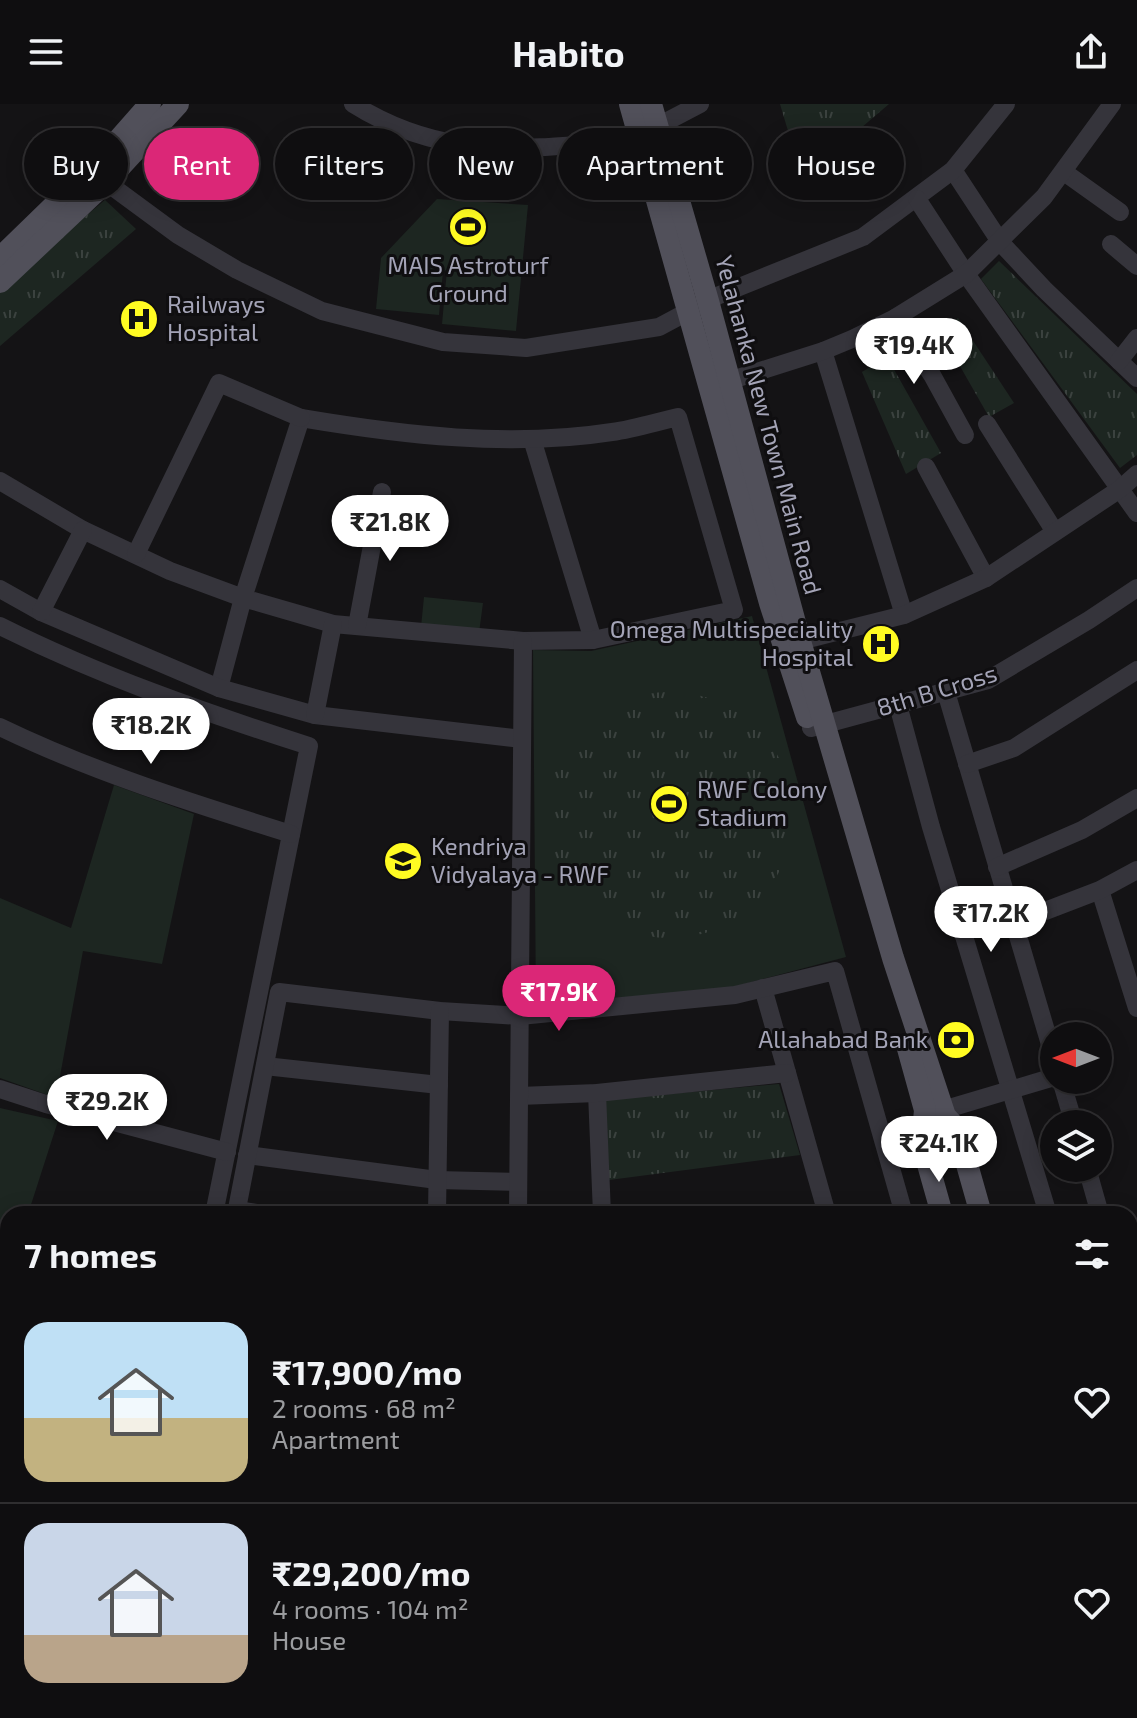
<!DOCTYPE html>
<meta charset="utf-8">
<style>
:root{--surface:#0f0e10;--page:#1d1c1e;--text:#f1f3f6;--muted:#9b9c9f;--line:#2f2e30;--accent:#db2777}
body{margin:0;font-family:"Exo 2",sans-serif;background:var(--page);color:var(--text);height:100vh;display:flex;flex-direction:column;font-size:30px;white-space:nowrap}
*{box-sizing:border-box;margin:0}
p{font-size:26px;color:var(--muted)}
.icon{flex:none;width:44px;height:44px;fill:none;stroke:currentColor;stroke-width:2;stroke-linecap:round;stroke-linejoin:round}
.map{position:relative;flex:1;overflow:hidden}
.drawer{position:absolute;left:0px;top:1102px;width:1138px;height:512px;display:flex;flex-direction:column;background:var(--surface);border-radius:24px 24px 0 0;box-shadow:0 4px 20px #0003,0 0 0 2px var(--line)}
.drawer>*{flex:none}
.hud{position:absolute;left:24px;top:24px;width:1090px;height:72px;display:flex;gap:16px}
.needle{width:52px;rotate:270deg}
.tools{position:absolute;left:1040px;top:918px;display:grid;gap:16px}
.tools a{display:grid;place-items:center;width:72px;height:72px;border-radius:50%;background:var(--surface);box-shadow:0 4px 20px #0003,0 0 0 2px var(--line);font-size:40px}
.price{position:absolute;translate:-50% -68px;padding:0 18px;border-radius:28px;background:#fff;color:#222;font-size:26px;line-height:52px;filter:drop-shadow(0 2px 4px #0008)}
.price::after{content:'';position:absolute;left:50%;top:48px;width:24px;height:18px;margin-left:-12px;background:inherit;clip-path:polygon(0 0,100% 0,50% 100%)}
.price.on{background:var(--accent);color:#fff}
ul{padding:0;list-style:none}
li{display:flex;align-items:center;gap:24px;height:200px;padding:0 24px}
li+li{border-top:2px solid var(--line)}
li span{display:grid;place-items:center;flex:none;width:224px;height:160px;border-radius:24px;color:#555}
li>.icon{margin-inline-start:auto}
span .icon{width:96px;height:96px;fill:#fffc;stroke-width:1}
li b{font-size:34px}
h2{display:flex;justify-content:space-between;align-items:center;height:96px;padding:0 24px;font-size:34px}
.pill{padding:0 28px;border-radius:36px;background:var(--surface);box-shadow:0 4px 20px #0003,0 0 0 2px var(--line);font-size:28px;line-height:72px}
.pill.on{background:var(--accent);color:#fff}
header{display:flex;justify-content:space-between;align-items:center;height:104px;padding:0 24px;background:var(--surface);font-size:36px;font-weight:700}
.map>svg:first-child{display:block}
.grass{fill:#1d2621}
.park{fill:url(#park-tufts)}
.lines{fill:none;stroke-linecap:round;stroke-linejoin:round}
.minor{stroke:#35343b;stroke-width:18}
.major{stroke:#51505a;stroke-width:22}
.labels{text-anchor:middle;stroke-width:6;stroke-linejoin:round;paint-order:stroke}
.poi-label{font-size:24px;fill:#a4a4b7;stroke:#0f0e10;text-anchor:start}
.street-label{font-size:24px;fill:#a4a4b7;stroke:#0f0e10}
</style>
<header><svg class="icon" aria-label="menu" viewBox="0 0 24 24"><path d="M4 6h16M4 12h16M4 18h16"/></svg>Habito<svg class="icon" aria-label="share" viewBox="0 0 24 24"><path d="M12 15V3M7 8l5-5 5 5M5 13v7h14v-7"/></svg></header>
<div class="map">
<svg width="1137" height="1614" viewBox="0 0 1137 1614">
<defs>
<pattern id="park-tufts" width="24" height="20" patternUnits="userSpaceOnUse" patternTransform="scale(2)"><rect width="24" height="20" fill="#1d2621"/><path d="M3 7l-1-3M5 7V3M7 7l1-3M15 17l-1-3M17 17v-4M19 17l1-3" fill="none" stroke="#3b423f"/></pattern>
</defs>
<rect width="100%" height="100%" fill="#141315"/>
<g class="grass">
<polygon points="437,95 528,101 516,227 442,220 447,166 443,167 439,211 376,205 381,154"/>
<polygon points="424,493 483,499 479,529 421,523"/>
<polygon points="752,512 846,853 733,883 536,902 533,546 591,547"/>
<polygon points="114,681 194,710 162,860 83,847 56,994 0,974 0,794 71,824"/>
<polygon points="0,1004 58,1017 28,1110 8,1110 8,1148 0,1144"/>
</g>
<g class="park">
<polygon points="780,0 889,0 848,35 797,57"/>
<polygon points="105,96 136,125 0,242 0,183"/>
<polygon points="999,157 1137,290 1137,351 1120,364 981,175"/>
<polygon points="958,214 1014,299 989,313 940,227"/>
<polygon points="887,253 941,349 906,370 862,268"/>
<circle cx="670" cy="711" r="123"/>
<polygon points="779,980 800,1051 609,1076 604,996"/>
</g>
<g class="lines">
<g class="minor">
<path d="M353 0C442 56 520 46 619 37L626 40 639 32"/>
<polyline points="658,22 700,0"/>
<polyline points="953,66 1001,139 1044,185 1137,274"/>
<polyline points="1064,68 1120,108"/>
<polyline points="106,78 178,131 237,166 322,207 443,238 526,244 659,223 717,192 863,133 953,66 1006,0"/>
<polyline points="917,95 966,170 1137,409"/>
<polyline points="1111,140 1137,162"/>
<polyline points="895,214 932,271 965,331"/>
<polyline points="823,247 904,511"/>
<polyline points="1119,257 1137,234"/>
<polyline points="719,280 823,247 852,235 895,214 966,170 1044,93 1112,0"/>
<polyline points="987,320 1055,428"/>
<polyline points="532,335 593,536"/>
<polyline points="926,363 986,474"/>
<path d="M0 377 83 426 170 467 243 494 333 520 523 537 593 536 734 506 678 313C656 318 634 325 612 328 510 344 402 331 301 314L243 494 219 584"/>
<polyline points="136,450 219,279 301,314"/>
<polyline points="0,485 41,508 219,584 315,611 522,635"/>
<polyline points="41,508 83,426"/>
<path d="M0 522C100 572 203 608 309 642L214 1110"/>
<polyline points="357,522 382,388"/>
<polyline points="800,537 904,511 986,474 1120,385 1137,370"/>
<polyline points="946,588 1054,954"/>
<polyline points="898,601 931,723 1048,1110"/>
<polyline points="315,611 333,520"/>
<path d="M0 623C93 668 192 699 291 730"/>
<polyline points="811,624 988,576 1089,516 1137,484"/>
<polyline points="967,660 1014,644 1137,566"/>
<polyline points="997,763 1082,726 1137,694"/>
<polyline points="1100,786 1137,904"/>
<polyline points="1014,819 1100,786 1137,766"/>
<polyline points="763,884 827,1110"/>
<polyline points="265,962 439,981"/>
<polyline points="1061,976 1074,1020"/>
<polyline points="0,985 46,1000 227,1048"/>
<polyline points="597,989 602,1110"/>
<polyline points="519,992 597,989 787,969"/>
<polyline points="943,1006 1054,973"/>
<polyline points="247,1051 437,1076 518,1078"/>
<polyline points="1087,1064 1100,1110"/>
<polyline points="237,1106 264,1110"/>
<polyline points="236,1110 279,888 440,907 520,912 735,891 835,867 904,1110"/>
<polyline points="437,1110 440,907"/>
<polyline points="518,1110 523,537"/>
<polyline points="1130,1191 1137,1189"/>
<polyline points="1130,1211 1137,1234"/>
<polyline points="0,1356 8,1357"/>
<polyline points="1130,1364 1137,1361"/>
<polyline points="1130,1399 1137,1399"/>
<polyline points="0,1416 8,1418"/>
<polyline points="1130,1418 1136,1460"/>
<polyline points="1130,1477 1137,1478"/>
<polyline points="0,1482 8,1482"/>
<polyline points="0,1521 8,1522"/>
<polyline points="0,1584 8,1585"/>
<polyline points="150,1606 196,1614"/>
<polyline points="755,1606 755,1614"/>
<polyline points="995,1606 997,1614"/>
<polyline points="64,1614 68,1606"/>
<polyline points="269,1614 278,1606"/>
<polyline points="321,1614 322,1606"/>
<polyline points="366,1614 367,1606"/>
<polyline points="427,1614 428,1606"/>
<polyline points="878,1614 884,1606"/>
</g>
<g class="major">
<polyline points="630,0 770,499 807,613"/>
<polyline points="651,0 708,197 800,537 893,854 945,1012 957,1025 981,1110"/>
<polyline points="0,154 98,59 150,0"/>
<polyline points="0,178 106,78 178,0"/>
<polyline points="907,941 925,1006 922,1039 942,1110"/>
<polyline points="1130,1298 1137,1296"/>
<polyline points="0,1323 8,1326"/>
<polyline points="1075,1606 1076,1614"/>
<polyline points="1098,1606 1100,1614"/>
</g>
</g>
<defs>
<symbol id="stadium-disc" viewBox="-11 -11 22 22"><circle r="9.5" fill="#fffb22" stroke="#0f0e10"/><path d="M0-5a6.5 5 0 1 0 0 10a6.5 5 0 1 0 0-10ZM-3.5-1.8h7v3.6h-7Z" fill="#111"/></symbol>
<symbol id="hospital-disc" viewBox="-11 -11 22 22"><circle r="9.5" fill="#fffb22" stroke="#0f0e10"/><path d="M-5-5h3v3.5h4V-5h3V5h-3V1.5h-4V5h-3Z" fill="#111"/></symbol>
<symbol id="school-disc" viewBox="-11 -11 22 22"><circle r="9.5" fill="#fffb22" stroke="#0f0e10"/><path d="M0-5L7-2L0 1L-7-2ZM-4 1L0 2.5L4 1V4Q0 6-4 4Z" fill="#111"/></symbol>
<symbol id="bank-disc" viewBox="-11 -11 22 22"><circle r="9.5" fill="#fffb22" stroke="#0f0e10"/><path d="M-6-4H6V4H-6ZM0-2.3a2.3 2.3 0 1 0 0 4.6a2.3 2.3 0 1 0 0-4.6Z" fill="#111"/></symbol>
</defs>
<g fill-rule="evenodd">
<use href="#stadium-disc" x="446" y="101" width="44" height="44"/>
<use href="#hospital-disc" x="117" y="193" width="44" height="44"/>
<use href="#hospital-disc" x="859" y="518" width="44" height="44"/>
<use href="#stadium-disc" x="647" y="678" width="44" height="44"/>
<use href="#school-disc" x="381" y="735" width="44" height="44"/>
<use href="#bank-disc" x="934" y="914" width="44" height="44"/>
</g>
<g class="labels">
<g class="poi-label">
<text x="468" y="170" text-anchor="middle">MAIS Astroturf<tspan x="468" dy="28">Ground</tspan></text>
<text x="167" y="209">Railways<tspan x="167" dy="28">Hospital</tspan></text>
<text x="853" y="534" text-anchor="end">Omega Multispeciality<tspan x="853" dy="28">Hospital</tspan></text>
<text x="697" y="694">RWF Colony<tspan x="697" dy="28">Stadium</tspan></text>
<text x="431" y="751">Kendriya<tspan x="431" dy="28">Vidyalaya - RWF</tspan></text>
<text x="928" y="944" text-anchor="end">Allahabad Bank</text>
</g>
<g class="street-label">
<text transform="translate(768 321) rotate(75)" y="8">Yelahanka New Town Main Road</text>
<text transform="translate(937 587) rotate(-17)" y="8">8th B Cross</text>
</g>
</g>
</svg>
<div class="tools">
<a><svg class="needle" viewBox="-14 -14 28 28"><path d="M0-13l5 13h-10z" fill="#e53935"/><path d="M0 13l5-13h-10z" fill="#9b9c9f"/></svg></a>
<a><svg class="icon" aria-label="layers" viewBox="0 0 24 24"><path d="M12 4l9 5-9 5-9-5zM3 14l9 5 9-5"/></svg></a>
</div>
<b class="price" style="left:914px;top:282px">₹19.4K</b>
<b class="price" style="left:390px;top:459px">₹21.8K</b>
<b class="price" style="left:151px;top:662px">₹18.2K</b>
<b class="price" style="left:991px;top:850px">₹17.2K</b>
<b class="price on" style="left:559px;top:929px">₹17.9K</b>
<b class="price" style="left:107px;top:1038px">₹29.2K</b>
<b class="price" style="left:939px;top:1080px">₹24.1K</b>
<div class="hud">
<a class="pill">Buy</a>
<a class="pill on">Rent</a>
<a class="pill">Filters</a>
<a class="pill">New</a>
<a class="pill">Apartment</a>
<a class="pill">House</a>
</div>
<section class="drawer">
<h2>7 homes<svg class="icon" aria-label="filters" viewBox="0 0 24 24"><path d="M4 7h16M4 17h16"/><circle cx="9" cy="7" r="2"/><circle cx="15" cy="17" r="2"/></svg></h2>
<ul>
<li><span style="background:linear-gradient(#bfe0f5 60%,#c2b280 0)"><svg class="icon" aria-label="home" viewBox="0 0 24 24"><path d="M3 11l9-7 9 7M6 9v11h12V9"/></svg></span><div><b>₹17,900/mo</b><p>2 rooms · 68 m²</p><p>Apartment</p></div><svg class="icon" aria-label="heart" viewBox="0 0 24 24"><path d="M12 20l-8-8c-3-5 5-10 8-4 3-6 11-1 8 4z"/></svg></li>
<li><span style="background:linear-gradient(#c9d6e8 70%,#b9a48a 0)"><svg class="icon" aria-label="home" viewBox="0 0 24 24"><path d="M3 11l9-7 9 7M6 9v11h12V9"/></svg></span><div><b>₹29,200/mo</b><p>4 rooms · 104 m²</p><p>House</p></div><svg class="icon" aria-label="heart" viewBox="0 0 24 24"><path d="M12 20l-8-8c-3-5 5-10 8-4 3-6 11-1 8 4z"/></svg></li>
</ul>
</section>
</div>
